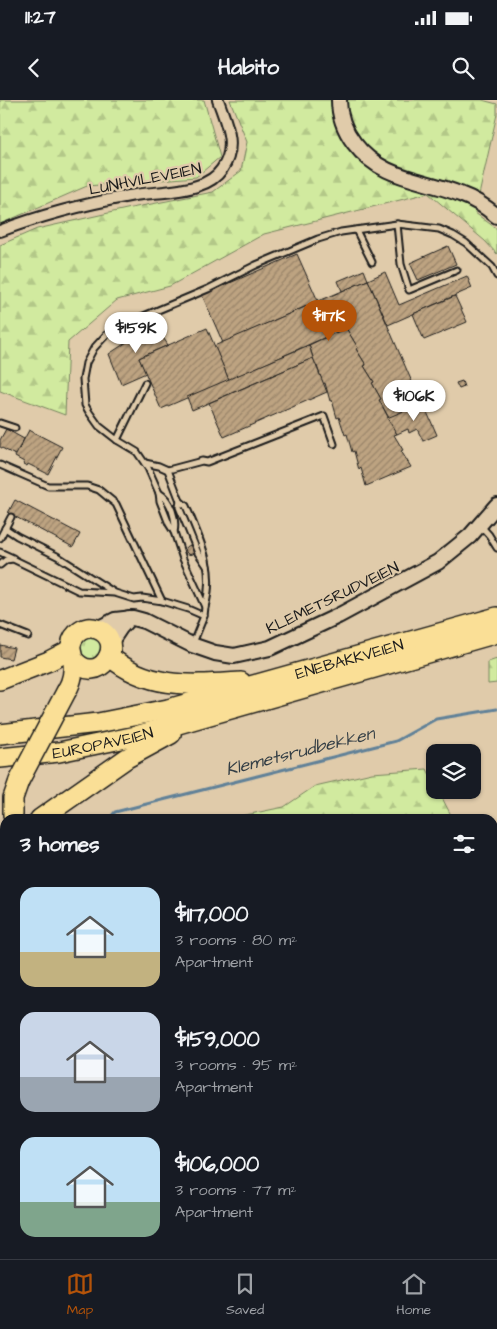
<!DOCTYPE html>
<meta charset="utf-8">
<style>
:root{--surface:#171b24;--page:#242831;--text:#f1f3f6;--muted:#9ea1a6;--line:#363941;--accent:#b45309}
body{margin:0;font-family:"Architects Daughter",sans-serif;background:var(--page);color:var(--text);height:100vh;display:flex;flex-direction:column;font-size:19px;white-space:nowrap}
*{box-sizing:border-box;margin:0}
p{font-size:16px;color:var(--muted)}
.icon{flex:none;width:28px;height:28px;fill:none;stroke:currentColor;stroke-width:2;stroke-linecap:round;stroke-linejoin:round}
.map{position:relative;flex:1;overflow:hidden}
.sheet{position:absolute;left:0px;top:714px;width:498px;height:446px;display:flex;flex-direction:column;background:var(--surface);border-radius:15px 15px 0 0;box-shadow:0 1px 4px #0004}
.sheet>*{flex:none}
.controls{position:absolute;left:426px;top:644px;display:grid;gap:10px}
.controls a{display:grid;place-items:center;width:55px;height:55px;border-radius:10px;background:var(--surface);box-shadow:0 1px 4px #0004;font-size:25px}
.price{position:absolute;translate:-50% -42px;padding:0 11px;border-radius:18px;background:#fff;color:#222;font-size:16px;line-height:32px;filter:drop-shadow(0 1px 2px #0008)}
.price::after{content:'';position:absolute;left:50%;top:30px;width:15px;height:11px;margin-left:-8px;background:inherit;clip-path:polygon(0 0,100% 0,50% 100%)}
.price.active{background:var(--accent);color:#fff}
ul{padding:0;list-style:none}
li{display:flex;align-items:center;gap:15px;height:125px;padding:0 20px}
li span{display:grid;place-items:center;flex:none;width:140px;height:100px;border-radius:15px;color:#555}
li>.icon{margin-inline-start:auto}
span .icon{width:60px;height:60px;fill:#fffc;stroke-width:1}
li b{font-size:21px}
h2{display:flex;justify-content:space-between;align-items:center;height:60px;padding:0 20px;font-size:21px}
.status{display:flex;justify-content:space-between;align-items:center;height:35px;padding:0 25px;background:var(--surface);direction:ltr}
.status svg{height:14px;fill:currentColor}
header{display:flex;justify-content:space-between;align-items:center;height:65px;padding:0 20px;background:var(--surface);font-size:22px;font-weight:800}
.tabs{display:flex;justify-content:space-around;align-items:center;height:70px;border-top:1px solid var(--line);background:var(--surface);font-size:14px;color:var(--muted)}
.tabs a{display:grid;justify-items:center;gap:2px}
.tabs .active{color:var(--accent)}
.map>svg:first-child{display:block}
.grass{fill:url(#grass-tufts);stroke:#76835e}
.forest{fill:url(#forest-firs);stroke:#76835e}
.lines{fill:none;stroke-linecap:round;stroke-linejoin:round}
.stream{stroke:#608198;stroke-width:3}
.building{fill:url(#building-hatch);stroke:#1c1c1c}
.lane-casing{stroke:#1c1c1c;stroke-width:9}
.street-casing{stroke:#1c1c1c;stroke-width:14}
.secondary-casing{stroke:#1c1c1c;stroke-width:18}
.highway-casing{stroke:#1c1c1c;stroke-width:22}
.lane{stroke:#e0cbaa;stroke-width:5}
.street{stroke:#e0cbaa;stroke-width:10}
.secondary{stroke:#e0cbaa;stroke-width:14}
.highway{stroke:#fadf96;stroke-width:19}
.highway-bridge-casing{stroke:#1c1c1c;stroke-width:22;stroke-linecap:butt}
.highway-bridge{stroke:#fadf96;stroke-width:19}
.labels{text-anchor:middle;stroke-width:4.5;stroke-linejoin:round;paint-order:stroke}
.street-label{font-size:16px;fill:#1c1c1c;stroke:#e0cbaa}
.water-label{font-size:18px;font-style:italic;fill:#333e45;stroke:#e0cbaa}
</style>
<div class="status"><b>11:27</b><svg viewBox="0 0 49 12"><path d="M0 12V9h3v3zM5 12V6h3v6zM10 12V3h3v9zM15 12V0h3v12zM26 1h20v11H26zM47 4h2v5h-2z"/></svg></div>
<header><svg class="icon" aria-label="back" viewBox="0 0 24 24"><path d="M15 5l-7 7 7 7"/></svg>Habito<svg class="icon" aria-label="search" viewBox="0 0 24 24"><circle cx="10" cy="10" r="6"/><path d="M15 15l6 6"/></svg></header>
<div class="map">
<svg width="497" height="1159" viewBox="0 0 497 1159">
<defs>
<pattern id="grass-tufts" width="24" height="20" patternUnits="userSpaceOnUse" patternTransform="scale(1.25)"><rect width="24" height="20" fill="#d1ea9f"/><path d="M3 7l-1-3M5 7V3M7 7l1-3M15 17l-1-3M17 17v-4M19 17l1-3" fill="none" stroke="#b3c888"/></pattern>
<pattern id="forest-firs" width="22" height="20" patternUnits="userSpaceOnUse" patternTransform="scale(1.25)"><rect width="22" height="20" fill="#d1ea9f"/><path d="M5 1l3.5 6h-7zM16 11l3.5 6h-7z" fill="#b3c888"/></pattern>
<pattern id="building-hatch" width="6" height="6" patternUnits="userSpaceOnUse" patternTransform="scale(1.25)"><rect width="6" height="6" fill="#bda381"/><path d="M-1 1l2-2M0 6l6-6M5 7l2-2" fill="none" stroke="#998469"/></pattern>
</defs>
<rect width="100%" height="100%" fill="#e0cbaa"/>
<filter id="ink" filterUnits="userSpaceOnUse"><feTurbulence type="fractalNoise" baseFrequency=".02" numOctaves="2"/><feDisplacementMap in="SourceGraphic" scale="10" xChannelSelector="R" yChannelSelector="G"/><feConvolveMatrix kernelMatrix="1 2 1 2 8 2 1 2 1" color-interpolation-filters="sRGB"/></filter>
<g filter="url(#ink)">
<polygon class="grass" points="84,536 101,538 103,555 89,562 78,552"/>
<g class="forest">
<polygon points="0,0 204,0 220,57 196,77 87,86 0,124"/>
<polygon points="230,0 482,0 497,4 497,14 475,113 497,129 497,154 485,141 428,93 264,134 170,186 117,200 68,242 65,315 0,291 0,145 37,129 131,108 213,92 241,71 247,42"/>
<polygon points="497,559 497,583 488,584 488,562"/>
<polygon points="427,669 435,685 435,690 438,690 453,719 226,719 284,707 315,686 372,673"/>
<polygon points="497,778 497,854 493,854 493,779"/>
<polygon points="5,811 5,876 0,877 0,813"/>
</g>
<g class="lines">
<g class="stream">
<polyline points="109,719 115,712 396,641 436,619 497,609"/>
<polyline points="492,859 497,858"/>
<polyline points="0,876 5,874"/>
<polyline points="492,1152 497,1155"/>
</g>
</g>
<g class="building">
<polygon points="448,146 456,164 418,180 410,163"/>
<polygon points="297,154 318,201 223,243 202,195"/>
<polygon points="364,170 368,180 342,191 338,181"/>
<polygon points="385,172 399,205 467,176 472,188 388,225 368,180"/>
<polygon points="368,180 415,289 409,292 415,306 389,318 379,300 381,299 372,283 374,282 364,266 366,265 356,249 358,248 346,228 229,280 214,246"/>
<polygon points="455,196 467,222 424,240 413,214"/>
<polygon points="154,224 168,245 139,258 146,273 121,284 109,254"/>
<polygon points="207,228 229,280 161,309 139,258"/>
<polygon points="346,228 358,248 356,249 366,265 364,266 374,282 372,283 381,299 379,300 397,334 394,335 403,350 401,351 411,367 366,386 361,368 359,370 354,351 352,352 347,334 345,335 339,317 337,318 332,300 330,301 325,283 323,284 317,266 316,267 309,245"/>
<polygon points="309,245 313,258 192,310 187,297"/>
<polygon points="313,258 327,292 224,337 209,303"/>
<polygon points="462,281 464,287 459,289 456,283"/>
<polygon points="423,303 437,335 423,341 417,329 409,333 408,329 397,334 387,318"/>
<polygon points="6,329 24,339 15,355 0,347 0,340"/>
<polygon points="29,330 62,347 48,374 28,364 27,366 23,364 24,362 15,357"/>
<polygon points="15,400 80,434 73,447 8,413"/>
<circle cx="190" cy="450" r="4.5"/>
<polygon points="0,545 14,548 11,559 0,557"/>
<polygon points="492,940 497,944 497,948 492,954"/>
<polygon points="495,983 497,983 497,1002 492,999"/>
<polygon points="494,1015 497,1015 497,1031 495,1031 494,1026"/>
<polygon points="494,1039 497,1039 497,1055 495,1050"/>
<polygon points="497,1063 497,1080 495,1080 494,1064"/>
</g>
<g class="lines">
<defs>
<g id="lane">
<polyline points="397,124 401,164 409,190 457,170"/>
<polyline points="356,130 372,162"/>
<polyline points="0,323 15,328"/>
<polyline points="117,340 145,283"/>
<polyline points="145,363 159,366 168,370"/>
<polyline points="0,365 48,386 87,386 99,390 116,404 162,501"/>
<path d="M159 393C171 400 177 420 174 432"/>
<path d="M180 401 186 406C200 440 216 469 205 507"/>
<polyline points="481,426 489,435 497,448"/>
<polyline points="5,428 17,436 57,456 115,493 134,499 142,498 162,501 188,509 204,516"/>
<polyline points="0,438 11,417"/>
<polyline points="0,452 13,458"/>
<polyline points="0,465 6,460 13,459 79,491 114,493"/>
<polyline points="207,466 198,453 179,407 180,401 168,370 202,361 207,362 324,316 334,344"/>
<polyline points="0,525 28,536"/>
<polyline points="193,543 204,516 205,507 183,459 174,432 169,424 160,401 159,393 148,368 137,352 117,340 99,326 89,312 85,305 83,279 86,263 94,248 106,235 132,221 208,189 256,165 318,139 341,132 397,124 439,129 453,135 466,143 492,167 497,176"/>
<polyline points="0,1009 5,1008"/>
</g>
<g id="street">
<path d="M0 131C42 115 85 104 129 96 151 92 176 93 197 86 207 83 216 78 222 69 238 46 226 23 218 0"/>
<polyline points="492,914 497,912"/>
<polyline points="492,1109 497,1112"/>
</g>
<g id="secondary">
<path d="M339 0C339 15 345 31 354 43 382 80 421 78 460 94 474 99 486 107 497 116"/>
<polyline points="97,529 115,520 133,518 144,521 192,545 215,553 234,556 270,548 338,516 438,462 470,436 497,405"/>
<polyline points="110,543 120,528 129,518"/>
</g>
<g id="highway">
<path d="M109 556C149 590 192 585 241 582"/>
<polyline points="0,580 49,561 70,550"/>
<path d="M67 590C72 582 74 570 73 560 73 555 70 551 71 545 73 533 85 525 97 529 129 541 98 590 73 559"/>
<path id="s1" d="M0 634 98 623 168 609 497 517"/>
<path id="s2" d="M0 658 59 652 136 636 497 533"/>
<polyline points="13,715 13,698 19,681"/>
<polyline points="40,719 127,658 171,634"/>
<polyline points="0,757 5,754"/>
</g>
</defs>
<use href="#lane" class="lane-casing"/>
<use href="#street" class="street-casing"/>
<use href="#secondary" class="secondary-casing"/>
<use href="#highway" class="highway-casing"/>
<use href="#lane" class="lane"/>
<use href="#street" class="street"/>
<use href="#secondary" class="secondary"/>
<use href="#highway" class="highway"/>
<defs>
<polyline id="highway-bridge" points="19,681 67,590"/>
</defs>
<use href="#highway-bridge" class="highway-bridge-casing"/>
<use href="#highway-bridge" class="highway-bridge"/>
</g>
</g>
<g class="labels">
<g class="street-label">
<text transform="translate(145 78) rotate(-11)" y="6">LUNHVILEVEIEN</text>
<text transform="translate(332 497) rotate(-26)" y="6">KLEMETSRUDVEIEN</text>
<text dy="6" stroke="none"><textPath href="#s1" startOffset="358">ENEBAKKVEIEN</textPath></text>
<text dy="6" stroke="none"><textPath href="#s2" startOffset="104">EUROPAVEIEN</textPath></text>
</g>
<g class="water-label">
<text transform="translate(300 651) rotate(-14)" y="6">Klemetsrudbekken</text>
</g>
</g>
</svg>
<div class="controls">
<a><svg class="icon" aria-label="layers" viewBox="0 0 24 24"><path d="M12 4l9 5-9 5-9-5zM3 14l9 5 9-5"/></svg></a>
</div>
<b class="price active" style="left:329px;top:242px">$117K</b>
<b class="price" style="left:136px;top:254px">$159K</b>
<b class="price" style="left:414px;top:322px">$106K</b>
<section class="sheet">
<h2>3 homes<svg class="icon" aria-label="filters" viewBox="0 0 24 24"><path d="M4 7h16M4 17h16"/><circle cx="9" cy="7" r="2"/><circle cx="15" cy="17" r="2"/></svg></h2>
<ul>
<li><span style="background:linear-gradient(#bfe0f5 65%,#c2b280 0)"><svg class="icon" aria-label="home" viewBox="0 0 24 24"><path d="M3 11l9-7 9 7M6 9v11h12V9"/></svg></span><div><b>$117,000</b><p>3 rooms · 80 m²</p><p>Apartment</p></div></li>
<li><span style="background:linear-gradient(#c9d6e8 65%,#9aa5b1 0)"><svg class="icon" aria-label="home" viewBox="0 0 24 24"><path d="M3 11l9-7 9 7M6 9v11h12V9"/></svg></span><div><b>$159,000</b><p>3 rooms · 95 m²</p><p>Apartment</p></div></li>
<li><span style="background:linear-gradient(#bfe0f5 65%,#7fa58c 0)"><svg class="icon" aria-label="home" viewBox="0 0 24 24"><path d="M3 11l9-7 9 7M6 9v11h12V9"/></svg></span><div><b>$106,000</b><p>3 rooms · 77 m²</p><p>Apartment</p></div></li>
</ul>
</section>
</div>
<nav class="tabs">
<a class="active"><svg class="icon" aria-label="map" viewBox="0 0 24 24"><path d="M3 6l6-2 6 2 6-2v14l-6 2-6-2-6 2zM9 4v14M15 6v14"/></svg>Map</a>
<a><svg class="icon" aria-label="saved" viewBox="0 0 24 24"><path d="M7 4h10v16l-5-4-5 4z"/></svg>Saved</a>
<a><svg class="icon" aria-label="home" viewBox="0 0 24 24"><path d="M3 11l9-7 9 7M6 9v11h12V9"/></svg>Home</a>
</nav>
